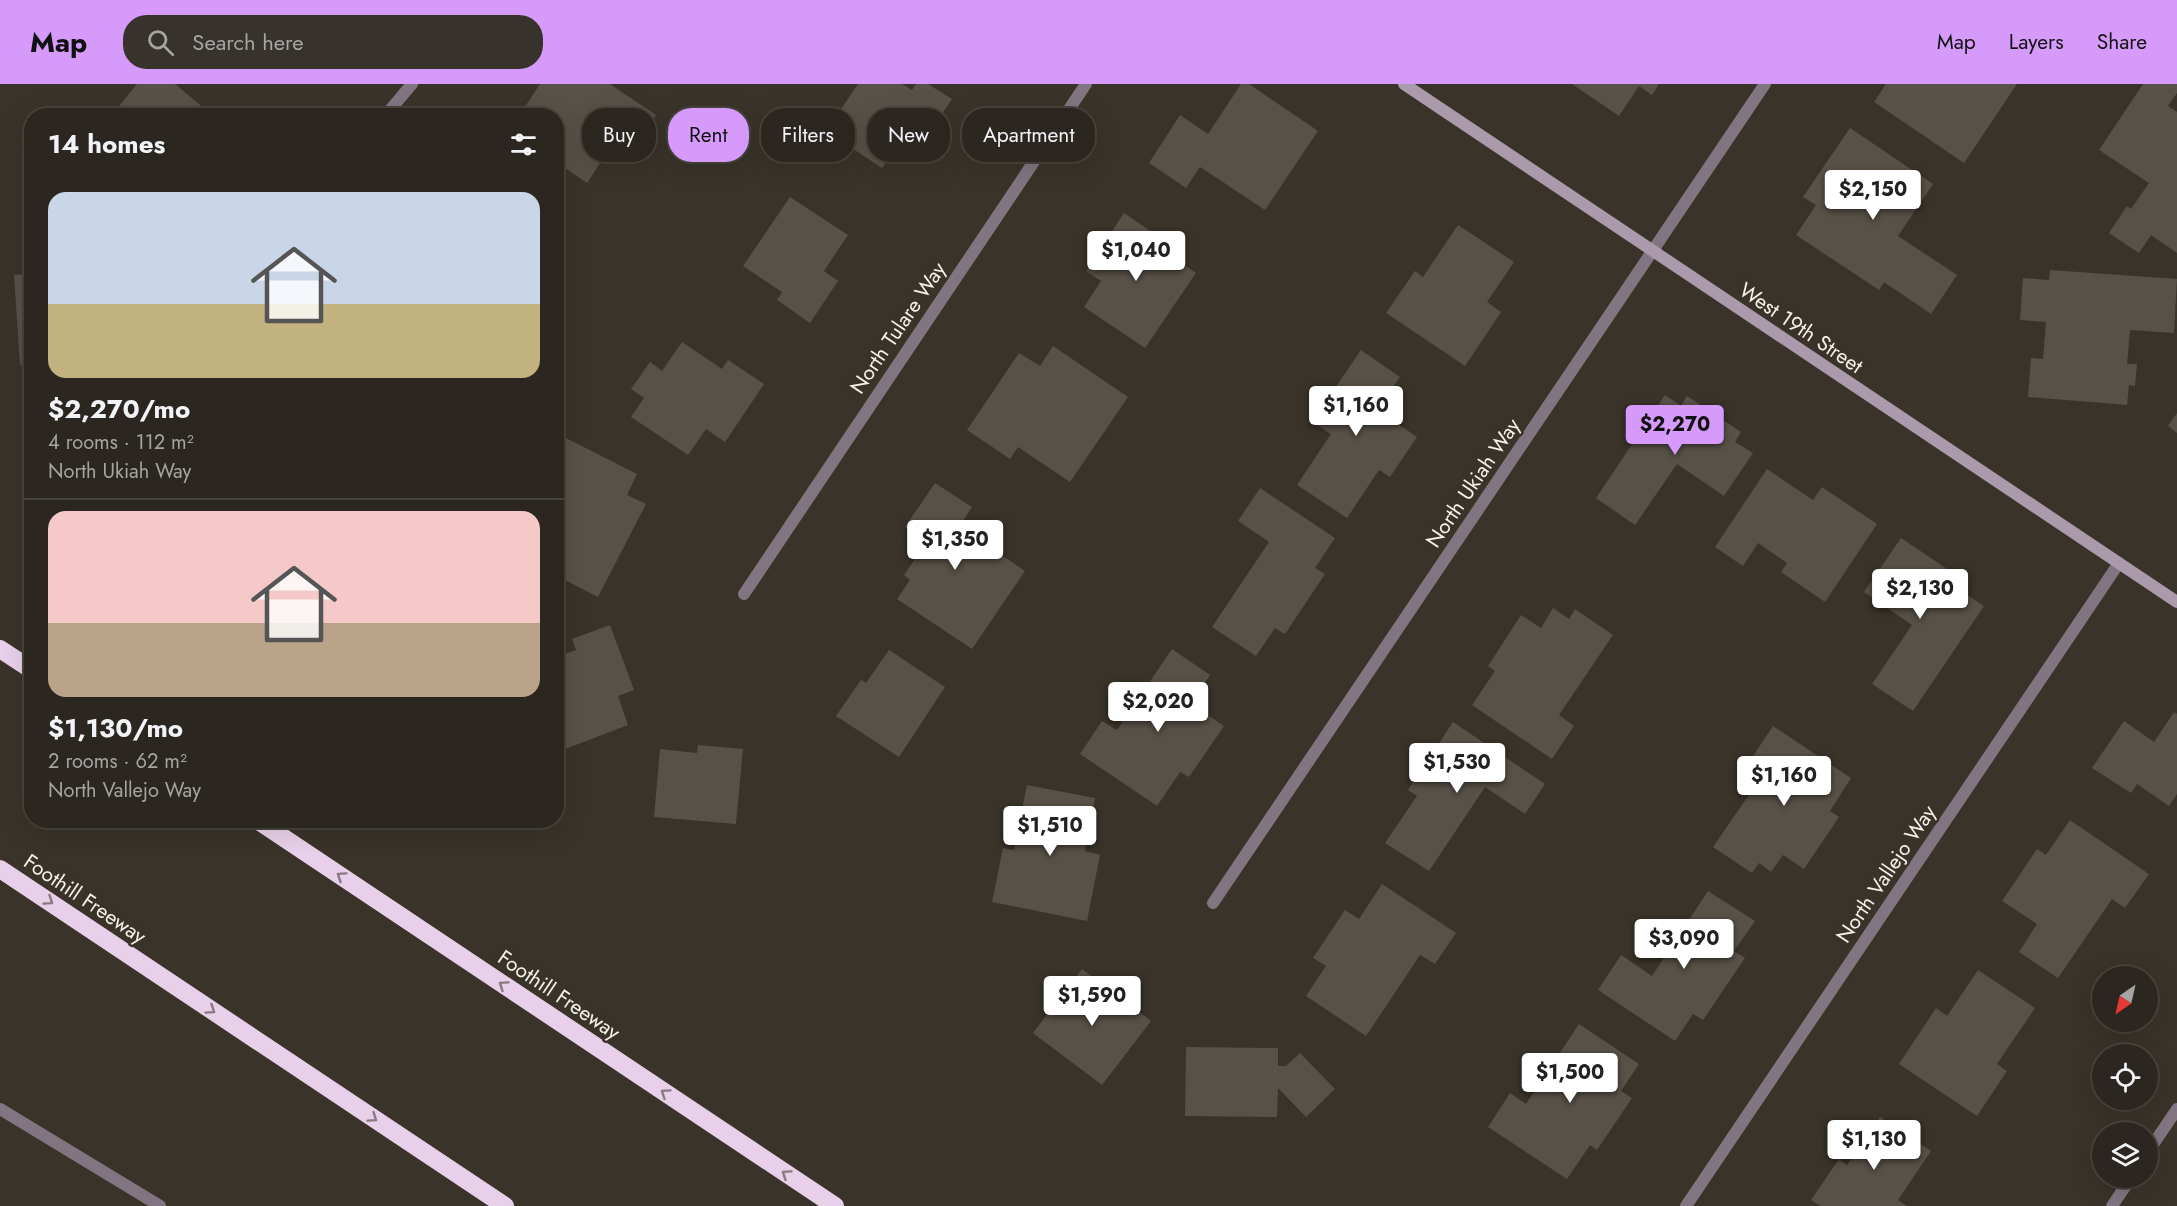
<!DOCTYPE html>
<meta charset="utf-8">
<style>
:root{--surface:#2b261f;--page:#37322c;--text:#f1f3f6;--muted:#a6a5a4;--line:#47433d;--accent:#d69bfa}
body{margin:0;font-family:Jost,sans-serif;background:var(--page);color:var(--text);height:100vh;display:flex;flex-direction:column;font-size:22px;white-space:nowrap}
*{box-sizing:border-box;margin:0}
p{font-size:20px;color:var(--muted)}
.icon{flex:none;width:33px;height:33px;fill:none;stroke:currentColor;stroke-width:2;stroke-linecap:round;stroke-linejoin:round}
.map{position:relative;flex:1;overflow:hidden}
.side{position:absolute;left:24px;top:24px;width:540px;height:720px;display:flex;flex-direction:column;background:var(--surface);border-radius:24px;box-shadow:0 6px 24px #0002,0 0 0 2px var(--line)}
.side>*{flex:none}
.hud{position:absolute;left:582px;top:24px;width:570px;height:54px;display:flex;gap:12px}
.needle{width:39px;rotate:214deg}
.fabs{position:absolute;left:2092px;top:882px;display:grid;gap:12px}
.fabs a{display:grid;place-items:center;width:66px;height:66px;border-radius:50%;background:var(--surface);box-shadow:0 6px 24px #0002,0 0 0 2px var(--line);font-size:30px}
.price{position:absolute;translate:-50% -51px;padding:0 14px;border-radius:6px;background:#fff;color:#222;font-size:20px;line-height:39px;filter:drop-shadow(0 2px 3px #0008)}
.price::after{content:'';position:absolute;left:50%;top:36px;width:18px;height:14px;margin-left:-9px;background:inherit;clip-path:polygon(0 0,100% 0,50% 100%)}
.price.current{background:var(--accent);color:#111}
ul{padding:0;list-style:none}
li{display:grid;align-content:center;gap:12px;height:318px;padding:0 24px}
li+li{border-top:2px solid var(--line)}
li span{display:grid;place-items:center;height:186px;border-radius:18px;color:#555}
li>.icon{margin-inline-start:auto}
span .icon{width:108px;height:108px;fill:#fffc;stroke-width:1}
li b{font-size:26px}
h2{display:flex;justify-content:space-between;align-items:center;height:72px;padding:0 24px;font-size:26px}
.tag{padding:0 21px;border-radius:24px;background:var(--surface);box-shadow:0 6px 24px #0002,0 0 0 2px var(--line);font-size:21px;line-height:54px}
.tag.current{background:var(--accent);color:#111}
header{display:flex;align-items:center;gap:36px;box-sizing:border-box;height:84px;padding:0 30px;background:var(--accent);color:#111}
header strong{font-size:28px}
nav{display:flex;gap:33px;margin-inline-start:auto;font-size:21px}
.search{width:420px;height:54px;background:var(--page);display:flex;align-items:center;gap:15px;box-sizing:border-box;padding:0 21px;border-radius:24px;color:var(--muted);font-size:22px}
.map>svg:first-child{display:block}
.building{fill:#585147}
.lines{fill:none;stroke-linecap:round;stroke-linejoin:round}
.minor{stroke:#807580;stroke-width:12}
.tertiary{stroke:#807580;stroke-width:12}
.secondary{stroke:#aa9aab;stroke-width:12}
.motorway{stroke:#e9d0ea;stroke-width:18}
.oneway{stroke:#887a80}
.labels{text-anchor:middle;stroke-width:5;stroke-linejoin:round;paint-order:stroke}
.street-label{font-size:21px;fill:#f6f3ec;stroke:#393329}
</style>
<header>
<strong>Map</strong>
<div class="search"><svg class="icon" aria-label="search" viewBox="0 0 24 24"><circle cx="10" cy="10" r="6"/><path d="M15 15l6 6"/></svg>Search here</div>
<nav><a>Map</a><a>Layers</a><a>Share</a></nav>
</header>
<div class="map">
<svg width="2177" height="1122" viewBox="0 0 2177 1122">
<rect width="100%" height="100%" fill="#393329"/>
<g class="building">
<polygon points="137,0 175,0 213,32 111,32"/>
<polygon points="540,0 610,0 656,31 626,75 610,64 587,99 556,78 556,32 519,32"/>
<polygon points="858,0 902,0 912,6 916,0 928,0 952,15 921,61 905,50 882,84 826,47"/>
<polygon points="1241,0 1249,0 1318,47 1265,126 1200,83 1186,104 1149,79 1180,31 1208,50"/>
<polygon points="1572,0 1659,0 1652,11 1639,2 1619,32"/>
<polygon points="1886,0 2017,0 1964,79 1874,18"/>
<polygon points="2143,0 2177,0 2177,9 2168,22 2177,28 2177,169 2151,151 2139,169 2109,149 2127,122 2131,125 2149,99 2099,66"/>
<polygon points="1850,44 1933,100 1898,152 1957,191 1931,230 1884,198 1879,206 1796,151 1816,121 1803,113"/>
<polygon points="790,113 848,151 824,187 838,197 810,239 777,216 782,208 743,182"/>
<polygon points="1124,129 1159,153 1154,160 1196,189 1145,264 1084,223 1101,197 1086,187"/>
<polygon points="1458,141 1514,178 1487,218 1501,228 1465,282 1386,229 1415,187 1423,193"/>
<polygon points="2050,186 2177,195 2174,249 2130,246 2127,280 2137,280 2135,302 2129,301 2127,321 2028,313 2031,274 2043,275 2046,238 2020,236 2023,194 2049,196"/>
<polygon points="32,190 32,280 20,281 14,191"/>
<polygon points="682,258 722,285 728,276 764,300 725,358 706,345 688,371 631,333 644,314 631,305 650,278 662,287"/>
<polygon points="1053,262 1128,313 1070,398 1018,363 1010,375 967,346 1019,269 1040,282"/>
<polygon points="1361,266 1400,293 1377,326 1417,353 1390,393 1379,386 1347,434 1297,401 1331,350 1312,338"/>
<polygon points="1665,311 1681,322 1687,312 1741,348 1735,358 1753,369 1724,412 1677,380 1635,441 1596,414"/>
<polygon points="2177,329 2177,349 2168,342"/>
<polygon points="556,349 637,390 627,411 646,420 598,513 557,492 564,479 556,475"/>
<polygon points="1767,385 1813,416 1822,403 1877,440 1825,518 1781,488 1787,479 1758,459 1743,482 1715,463"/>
<polygon points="935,399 972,423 959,443 1025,487 972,565 897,515 910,496 904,491 927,457 905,443"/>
<polygon points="1260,404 1335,454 1315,484 1325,490 1285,550 1275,544 1256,572 1212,543 1269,458 1238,437"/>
<polygon points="1901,454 1962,495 1956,504 1984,522 1913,627 1872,600 1912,541 1864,508"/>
<polygon points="1553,524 1569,535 1575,525 1613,551 1559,631 1574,642 1552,675 1472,621 1495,587 1488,582 1521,531 1541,544"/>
<polygon points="610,541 634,606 618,612 628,641 560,667 556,657 556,573 576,566 572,555"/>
<polygon points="1172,565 1210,591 1191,620 1224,642 1189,693 1180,688 1157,722 1080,670 1102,637 1117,646"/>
<polygon points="889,566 945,603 899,673 836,632 861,596 866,599"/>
<polygon points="2174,628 2177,630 2177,710 2169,722 2137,700 2131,709 2092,684 2124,637 2154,658"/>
<polygon points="1453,638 1545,700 1525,730 1485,703 1429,787 1385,759 1417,712 1408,706"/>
<polygon points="1773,642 1851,694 1830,727 1839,733 1804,785 1783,771 1771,788 1759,779 1752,789 1713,763 1768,683 1753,672"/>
<polygon points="698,661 743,665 736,740 654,733 660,665 697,669"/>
<polygon points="1027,701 1095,714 1085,767 1100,771 1087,837 992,818 1003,764 1014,766"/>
<polygon points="2070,736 2149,790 2125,824 2112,815 2058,894 2019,868 2037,840 2002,817 2037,765 2046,771"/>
<polygon points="1382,800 1456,849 1435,880 1420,871 1366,952 1306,912 1326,882 1313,874 1345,826 1359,835"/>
<polygon points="1708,807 1755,837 1734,867 1745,874 1703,936 1693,930 1675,957 1598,906 1621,871 1652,892"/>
<polygon points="1082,885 1151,937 1102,1001 1033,949"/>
<polygon points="1978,886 2035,924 1997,980 2007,987 1977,1032 1899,980 1936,924 1947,932"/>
<polygon points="1579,940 1639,980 1621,1007 1632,1014 1597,1066 1590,1061 1567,1095 1488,1043 1510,1009 1526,1020"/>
<polygon points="1186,963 1278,964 1278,982 1286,982 1300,969 1335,1005 1306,1033 1278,1004 1277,1033 1185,1032"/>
<polygon points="1880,1033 1931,1067 1898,1116 1907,1122 1820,1122 1811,1116 1839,1075 1847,1081"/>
</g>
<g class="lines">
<g class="minor">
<polyline points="385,32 412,0"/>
<polyline points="744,510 1086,0"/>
<polyline points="1213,819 1765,0"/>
<polyline points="0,1025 160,1122"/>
<polyline points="1686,1122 2119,479"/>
</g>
<g class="tertiary">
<polyline points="2148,1068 2177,1025"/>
<polyline points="2112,1122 2131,1094"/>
</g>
<polyline class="secondary" points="1404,0 2177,518"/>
<g class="motorway">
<polyline points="0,565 32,586"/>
<polyline points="257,736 835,1122"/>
<polyline points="0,785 505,1122"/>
</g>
</g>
<defs><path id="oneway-chevron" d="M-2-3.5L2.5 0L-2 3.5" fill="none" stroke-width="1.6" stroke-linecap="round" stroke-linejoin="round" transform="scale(1.5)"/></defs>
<g class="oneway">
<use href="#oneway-chevron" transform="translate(341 792) rotate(-146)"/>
<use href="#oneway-chevron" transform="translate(49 817) rotate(34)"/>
<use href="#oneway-chevron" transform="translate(503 901) rotate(-146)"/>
<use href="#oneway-chevron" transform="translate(211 926) rotate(34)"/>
<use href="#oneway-chevron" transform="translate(665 1009) rotate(-146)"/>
<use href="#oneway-chevron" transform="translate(373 1034) rotate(34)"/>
<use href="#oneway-chevron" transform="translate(786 1090) rotate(-146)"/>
</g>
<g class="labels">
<g class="street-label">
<text transform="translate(898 244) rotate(-56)" y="7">North Tulare Way</text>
<text transform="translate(1801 244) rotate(34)" y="7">West 19th Street</text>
<text transform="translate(1473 399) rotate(-56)" y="7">North Ukiah Way</text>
<text transform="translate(1886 790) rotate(-56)" y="7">North Vallejo Way</text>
<text transform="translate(85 815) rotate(34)" y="7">Foothill Freeway</text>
<text transform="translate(559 911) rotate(34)" y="7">Foothill Freeway</text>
</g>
</g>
</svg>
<div class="fabs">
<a><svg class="needle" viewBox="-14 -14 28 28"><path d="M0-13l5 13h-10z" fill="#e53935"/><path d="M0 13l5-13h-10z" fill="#a6a5a4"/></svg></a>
<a><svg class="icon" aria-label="locate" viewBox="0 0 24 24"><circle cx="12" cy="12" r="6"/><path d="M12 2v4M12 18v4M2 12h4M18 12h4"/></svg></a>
<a><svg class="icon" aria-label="layers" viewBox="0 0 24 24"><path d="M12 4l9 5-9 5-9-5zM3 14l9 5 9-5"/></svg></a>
</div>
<b class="price" style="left:1873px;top:137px">$2,150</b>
<b class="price" style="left:1136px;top:198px">$1,040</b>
<b class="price" style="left:1356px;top:353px">$1,160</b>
<b class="price current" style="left:1675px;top:372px">$2,270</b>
<b class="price" style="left:955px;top:487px">$1,350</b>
<b class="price" style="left:1920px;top:536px">$2,130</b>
<b class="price" style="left:1158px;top:649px">$2,020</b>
<b class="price" style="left:1457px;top:710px">$1,530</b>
<b class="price" style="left:1784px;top:723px">$1,160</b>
<b class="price" style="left:1050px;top:773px">$1,510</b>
<b class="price" style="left:1684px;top:886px">$3,090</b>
<b class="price" style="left:1092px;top:943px">$1,590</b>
<b class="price" style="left:1570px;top:1020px">$1,500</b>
<b class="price" style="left:1874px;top:1087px">$1,130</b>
<div class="hud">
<a class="tag">Buy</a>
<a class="tag current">Rent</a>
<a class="tag">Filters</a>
<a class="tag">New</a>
<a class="tag">Apartment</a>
</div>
<section class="side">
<h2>14 homes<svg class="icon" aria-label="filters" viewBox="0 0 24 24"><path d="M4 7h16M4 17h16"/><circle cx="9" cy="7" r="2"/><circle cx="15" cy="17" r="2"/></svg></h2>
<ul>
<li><span style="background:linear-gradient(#c9d6e8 60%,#c2b280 0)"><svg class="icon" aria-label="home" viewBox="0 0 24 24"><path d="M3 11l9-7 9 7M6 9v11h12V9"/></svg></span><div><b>$2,270/mo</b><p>4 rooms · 112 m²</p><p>North Ukiah Way</p></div></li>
<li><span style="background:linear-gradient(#f6c9c9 60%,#b9a48a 0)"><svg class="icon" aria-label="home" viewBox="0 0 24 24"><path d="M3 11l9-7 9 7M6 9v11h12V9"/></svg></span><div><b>$1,130/mo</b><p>2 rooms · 62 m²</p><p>North Vallejo Way</p></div></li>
</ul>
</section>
</div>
